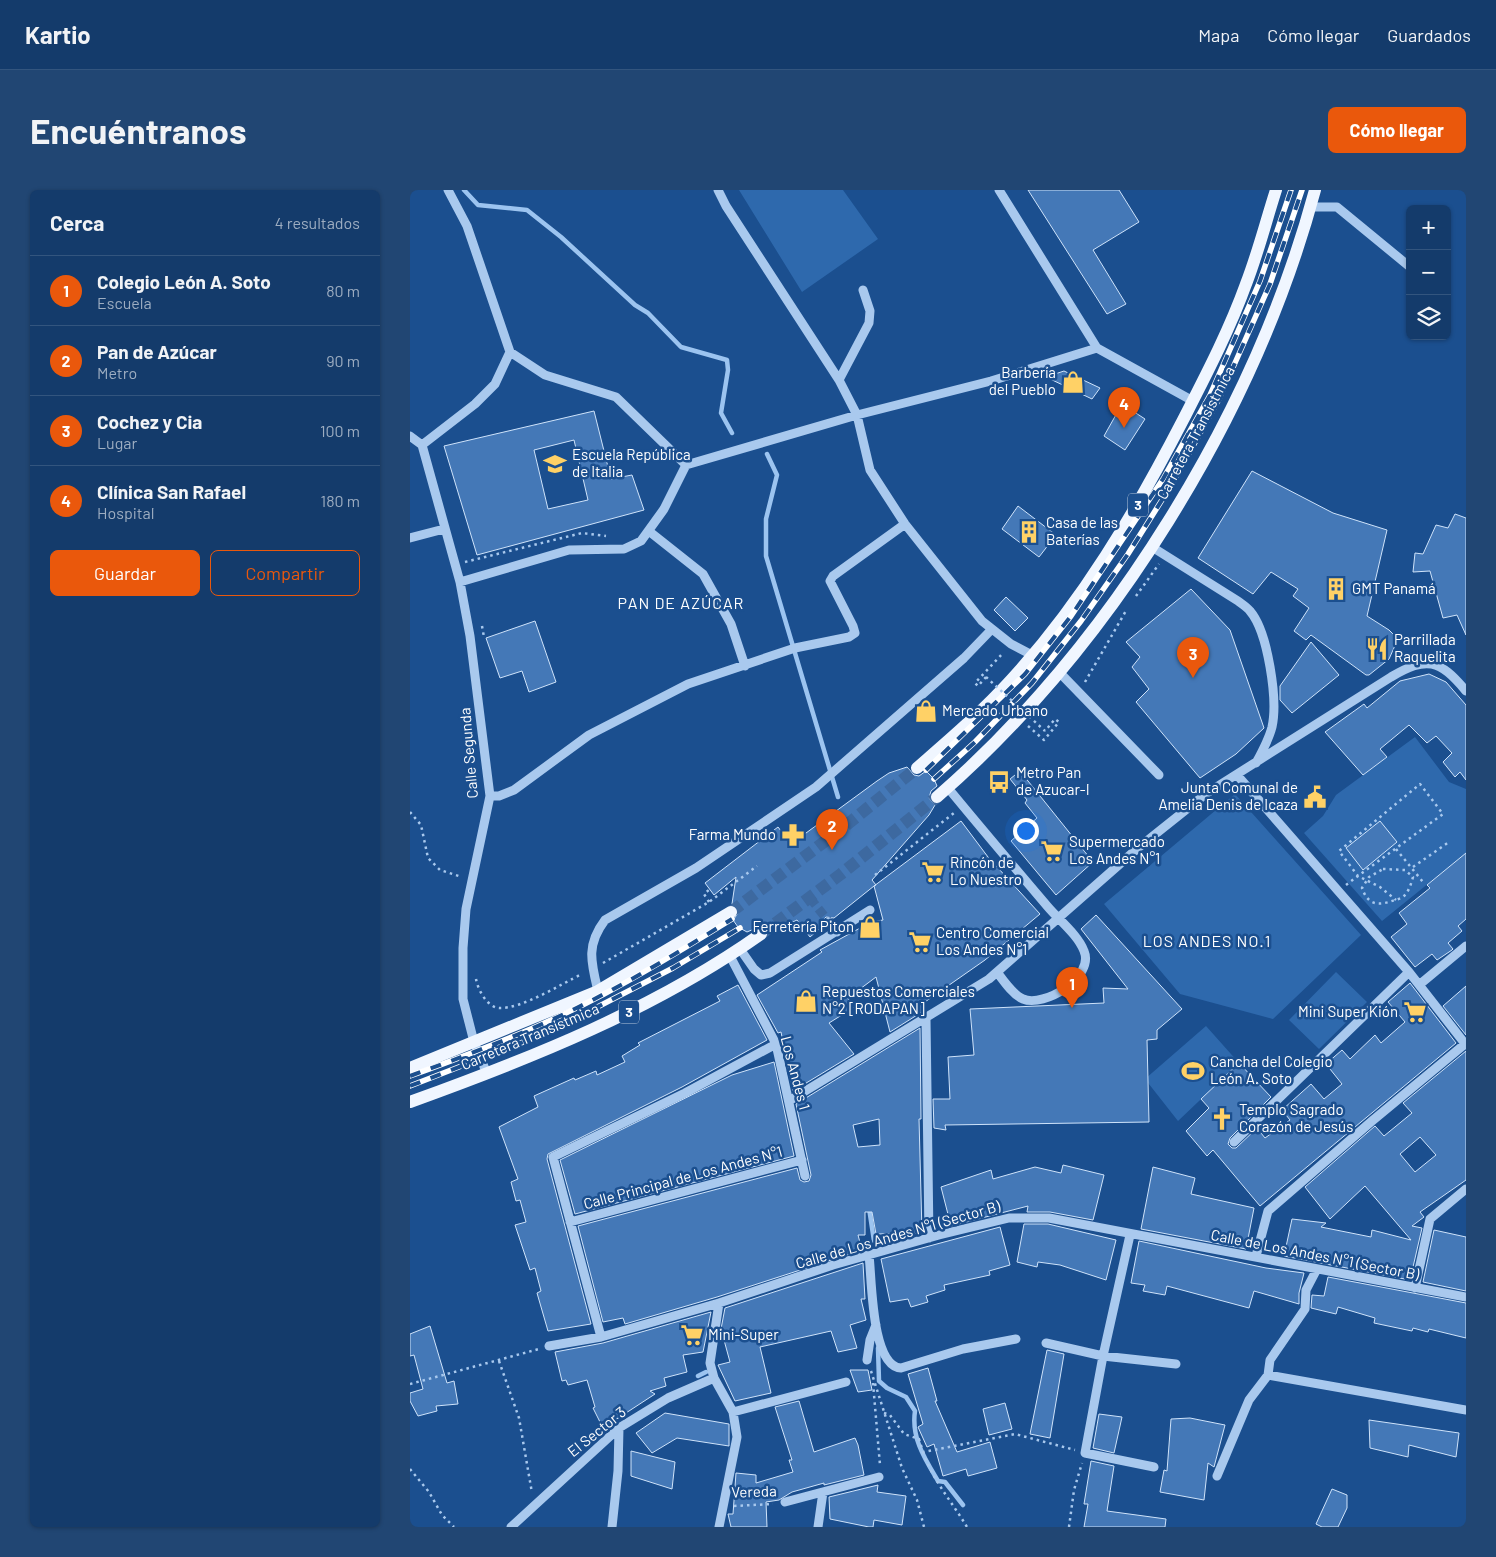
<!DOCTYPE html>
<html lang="es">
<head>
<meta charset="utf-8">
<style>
	:root { --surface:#143b6b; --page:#214673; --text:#f1f3f6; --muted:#9dadc1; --line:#33557e; --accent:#ea580c }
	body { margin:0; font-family:Barlow,sans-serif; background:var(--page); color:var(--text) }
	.controls { position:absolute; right:15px; top:15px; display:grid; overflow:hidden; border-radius:8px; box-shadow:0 1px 4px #0004 }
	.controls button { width:45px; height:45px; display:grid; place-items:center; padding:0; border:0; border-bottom:1px solid var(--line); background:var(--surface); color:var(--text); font:25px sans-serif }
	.you { position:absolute; left:615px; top:640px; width:18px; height:18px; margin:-12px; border:4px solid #fff; border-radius:50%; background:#1a73e8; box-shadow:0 0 0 8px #1a73e833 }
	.badge { display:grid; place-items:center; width:32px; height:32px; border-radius:50%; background:var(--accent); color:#fff; font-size:16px; font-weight:700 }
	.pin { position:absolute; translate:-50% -41px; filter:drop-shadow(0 1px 2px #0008) }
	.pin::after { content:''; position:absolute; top:26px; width:18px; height:15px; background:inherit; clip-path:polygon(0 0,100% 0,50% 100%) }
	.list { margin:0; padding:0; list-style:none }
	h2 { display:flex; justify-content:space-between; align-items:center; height:65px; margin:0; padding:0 20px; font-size:21px }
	h2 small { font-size:16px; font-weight:400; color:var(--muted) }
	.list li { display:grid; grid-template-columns:32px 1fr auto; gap:15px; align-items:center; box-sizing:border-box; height:70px; padding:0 20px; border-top:1px solid var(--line) }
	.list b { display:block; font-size:19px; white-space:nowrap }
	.list p { margin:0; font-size:16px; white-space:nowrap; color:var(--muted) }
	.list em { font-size:16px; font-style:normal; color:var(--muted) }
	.actions { display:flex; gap:10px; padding:15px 20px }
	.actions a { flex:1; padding:11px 0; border:1px solid var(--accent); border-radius:8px; text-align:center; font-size:18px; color:var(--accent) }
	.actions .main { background:var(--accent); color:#fff }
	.icon { flex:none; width:28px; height:28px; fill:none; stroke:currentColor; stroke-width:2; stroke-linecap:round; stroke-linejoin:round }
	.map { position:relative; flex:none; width:1056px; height:1337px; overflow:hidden; border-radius:8px }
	header { display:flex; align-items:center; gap:30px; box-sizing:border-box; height:70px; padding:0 25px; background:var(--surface); border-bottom:1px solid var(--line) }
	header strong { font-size:24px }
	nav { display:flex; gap:28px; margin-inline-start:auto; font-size:18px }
	.intro { display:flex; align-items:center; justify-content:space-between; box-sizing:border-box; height:120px; padding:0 30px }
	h1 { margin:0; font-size:35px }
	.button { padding:12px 22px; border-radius:8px; background:var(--accent); color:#fff; font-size:18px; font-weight:700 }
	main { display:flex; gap:30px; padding:0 30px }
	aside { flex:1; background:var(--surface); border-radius:8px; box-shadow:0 1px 4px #0004 }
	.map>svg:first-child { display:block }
	.green { fill:#2e69ad }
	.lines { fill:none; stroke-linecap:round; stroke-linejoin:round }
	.stream { stroke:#9cc4f0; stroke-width:4.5 }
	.building { fill:#4478b7; stroke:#cfe3fa; fill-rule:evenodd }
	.minor-tunnel { stroke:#3d69a0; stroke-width:9; stroke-dasharray:9 4.5; stroke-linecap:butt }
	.major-tunnel { stroke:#3d69a0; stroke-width:12; stroke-dasharray:12 6; stroke-linecap:butt }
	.path { stroke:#a9c9ee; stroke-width:2.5; stroke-dasharray:2.5 4; stroke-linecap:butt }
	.minor { stroke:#a9c9ee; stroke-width:9 }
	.major { stroke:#f0f6ff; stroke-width:12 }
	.rail-casing { stroke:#fff; stroke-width:5.5 }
	.rail { stroke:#1b4f8f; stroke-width:4; stroke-dasharray:11; stroke-linecap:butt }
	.path-bridge { stroke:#a9c9ee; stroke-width:2.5; stroke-dasharray:2.5 4; stroke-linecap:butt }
	.labels { text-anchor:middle; stroke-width:5; stroke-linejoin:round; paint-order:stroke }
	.shield { fill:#1b4f8f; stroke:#bbcadd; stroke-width:1 }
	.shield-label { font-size:14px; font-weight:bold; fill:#fff }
	.poi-label { font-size:15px; fill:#fff; stroke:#1b4f8f; text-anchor:start }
	.street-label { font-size:15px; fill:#fff; stroke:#1b4f8f }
	.neighbourhood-label { font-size:16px; letter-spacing:1px; fill:#fff; stroke:#1b4f8f }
</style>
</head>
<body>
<header>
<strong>Kartio</strong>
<nav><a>Mapa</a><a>Cómo llegar</a><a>Guardados</a></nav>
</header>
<div class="intro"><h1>Encuéntranos</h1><a class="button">Cómo llegar</a></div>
<main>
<aside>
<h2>Cerca<small>4 resultados</small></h2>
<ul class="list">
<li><span class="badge">1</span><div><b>Colegio León A. Soto</b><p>Escuela</p></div><em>80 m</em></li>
<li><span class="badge">2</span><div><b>Pan de Azúcar</b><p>Metro</p></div><em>90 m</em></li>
<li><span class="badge">3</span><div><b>Cochez y Cia</b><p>Lugar</p></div><em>100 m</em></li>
<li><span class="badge">4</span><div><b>Clínica San Rafael</b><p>Hospital</p></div><em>180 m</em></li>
</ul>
<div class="actions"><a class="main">Guardar</a><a>Compartir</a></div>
</aside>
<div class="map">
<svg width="1056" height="1337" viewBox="0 0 1056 1337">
	<rect width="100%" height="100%" fill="#1b4f8f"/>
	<path class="green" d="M329,0H433L468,49L392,102Z
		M1005,547L1039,592L1056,599V663L972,731L894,643L913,626L926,605Z
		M825,604L951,745L863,829L770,804L694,714Z
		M926,782L957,812L909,859L879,830Z
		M796,836L829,873L768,931L735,889Z"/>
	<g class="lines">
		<path class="stream" d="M54,0L68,15L117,20L151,47L225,115L238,123L271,157L317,170L318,180L311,223L322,243
			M357,264L367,285L356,329V366L428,607
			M459,1018L464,1051
			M468,1158L469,1191L477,1198L496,1207L505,1221C501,1248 515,1269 528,1291L535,1292L553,1315
			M288,1186L296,1182"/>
	</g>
	<path class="building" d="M618,0H709L729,32L683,60L716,114L697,124Z
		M654,181L690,198L682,209L636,187Z
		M712,214L735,229L715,260L694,246Z
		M184,221L201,289L222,285L234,320L67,365L34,256ZM164,250L178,310L138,319L124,260Z
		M842,281L923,323L977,340L957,426L979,440L988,449L979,469L959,485H956L901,445L896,450L884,441L899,418L883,406L888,399L861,382L843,404L788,368Z
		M608,316L646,345L629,367L592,339Z
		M1045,324L1056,328V445L1047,425L1033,428L1020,381L1003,382L1005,363L1013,364L1026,335L1038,338Z
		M781,399L820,440L854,538L826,564L790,588L726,512L739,499L722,477L730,467L716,452Z
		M596,407L618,428L605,441L584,420Z
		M125,431L146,492L119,502L112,481L90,488L76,448Z
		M901,452L929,485L882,523L870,510V496Z
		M1019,484L1036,492L1056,515V590L1050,582L1045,587L1033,572L1042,563L1026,546L1017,553L999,535L970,559L977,567L953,585L915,542L954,514L957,518L990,491Z
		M497,577L504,585L509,586L516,581L524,589L527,596L521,601L519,608L525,615L519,625L462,690L466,695L464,696L551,631L578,667L630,724L575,770L512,814V822L480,842L466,787L438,808L443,818L419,833L444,864L383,901L371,842L368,843L347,805L412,762L410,760L461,732L473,730L464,696L424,728L416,727L413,730L414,735L400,747L387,730L364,741L359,743L355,737L351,736L337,742L328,737L323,730L329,722L328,717L322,714L326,687L304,705L295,693L368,637L381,654L467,591L479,583Z
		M610,581L683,672L646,705L601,651L627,628L615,613L617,610L600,589Z
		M970,631L987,652L953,680L936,658Z
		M1056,663V729L1048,736L1052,741L1038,753L1043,759L1042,760L1027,770L1022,764L1005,777L981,747L997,734L989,723L1020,698L1017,695Z
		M686,725L772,819L747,840V849L737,850L739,932L535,935L536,940L524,938L523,909H540L538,867L564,865L560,819L694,813L693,798L718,799L671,739Z
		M1000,793L1046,853L850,1016L803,960L797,966L776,941L799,918L791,909L829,873L861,907L820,948L818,954L822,958H826L847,938L855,948L880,930L872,920L901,894L914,909L932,894L916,874L932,860L940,869L965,845L971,853L995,832L978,812Z
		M328,795L357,850L272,897L138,964L137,969L181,1134L138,1141L127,1103L131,1101L125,1078L120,1080L105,1035L116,1032L110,1010L106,1011L101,992L108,989L89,937L128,917L124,906L164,888L165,890L186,881L187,885L215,872L212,866L230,855L228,853L310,811L307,806Z
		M1056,796V845L1033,816Z
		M510,838L511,929H509L512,1043L466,1044L462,1022H455V1045H448L452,1060L307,1107L215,1134L213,1128L193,1132L168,1036L387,978L390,990L394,992L399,991L401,985L386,914ZM469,929L470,955L448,957L443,935Z
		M1056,861V990L1010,1022L1014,1027L1002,1036L1012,1038L1000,1090L874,1066L882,1029L916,1033L911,1037L961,1047L962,1040L1001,1050L955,996L920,1029L895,997L965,936L974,946L1002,923L993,913ZM1010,947L1026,965L1005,982L990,964Z
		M364,872L384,966L165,1024L150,970L322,885Z
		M653,975L694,985L683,1030L640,1022H617L618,1016L541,1036L531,997L581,980L583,989L625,977L651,983Z
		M743,977L785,988L781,1004L844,1018L836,1059L731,1039Z
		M614,1034H638L706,1050L696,1090L650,1075L628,1072L627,1077L607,1072Z
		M590,1037L600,1075L579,1081L580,1085L534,1095L535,1100L516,1106L518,1112L501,1117L498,1109L480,1112L471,1069Z
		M1024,1040L1056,1047V1101L1013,1092Z
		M729,1051L856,1078L894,1083L889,1103V1114L844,1101L839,1118L757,1096L755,1105L733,1101L735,1095L721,1093Z
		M453,1073L455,1109H451L456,1130L440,1135L447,1158L428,1162L421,1141L350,1157L361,1203L325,1211L308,1175L320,1172L311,1139L315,1118Z
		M918,1087L1056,1113V1148L1019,1139L1018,1142L1003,1138L1002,1141L964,1133L965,1128L928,1117L926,1124L901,1118L902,1105L914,1106Z
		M301,1122L293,1162L273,1165L277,1182L254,1188L256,1196L240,1201L245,1204L193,1238L183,1218L185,1217L177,1190L158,1195L156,1190L152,1191L145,1162L193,1153Z
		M20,1136L37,1193L44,1191L48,1214L26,1216L27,1221L8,1226L0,1211V1203L13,1199L4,1165L0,1166V1144Z
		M637,1160L654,1164L640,1248L620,1244Z
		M518,1178L527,1211H525L547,1262L580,1252L587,1278L558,1286L556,1279L533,1286L524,1254L517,1257L508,1237L513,1234L498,1184Z
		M440,1180H458L462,1200L448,1202Z
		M389,1211L404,1262L445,1248L448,1255L454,1285L414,1295V1293L382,1302L369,1310L356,1312L357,1337H321L318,1324H323L326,1283L346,1285V1293L383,1282L379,1270H382L365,1217Z
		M595,1213L602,1239L579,1245L573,1219Z
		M255,1223L319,1234V1256L267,1248L242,1263L226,1243Z
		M689,1224L712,1227L704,1263L683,1258Z
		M780,1228L815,1235L804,1277L798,1273L794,1310L750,1302L754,1280L757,1281L761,1229Z
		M959,1230L1049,1243L1046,1267L999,1255L998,1267L960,1258Z
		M221,1261L265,1272L262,1299L221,1286Z
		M681,1271L704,1276L697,1321L756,1329L755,1337H674L678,1314H674Z
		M468,1295L467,1302L496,1306L492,1335L464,1330L463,1337H459L420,1329L419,1307Z
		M922,1299L937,1305V1318L928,1337H912L906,1334Z"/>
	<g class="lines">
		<path class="minor-tunnel" d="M400,708L419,732"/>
		<path class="major-tunnel" d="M321,722L434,637L507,578
			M351,744L431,684L527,607"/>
		<path class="path" d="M55,372L172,343L196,346
			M726,406L749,374
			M72,436L74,447
			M576,487L568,496L565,493L593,463
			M675,492L717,419
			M618,536L634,550L649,532L645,529L635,541
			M0,622L11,635L18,668L30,680L52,687
			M986,659L1013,692
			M1003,677L1039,652
			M973,679L995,680L1003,687C1001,694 999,701 994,706C991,709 984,710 979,712C964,716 957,712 952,698L959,687Z
			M465,685L544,623
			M936,695L948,686L1033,624L1010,594L929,661L948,686L970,697L986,710
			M299,712L294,704L300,699
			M193,773L299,712L347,676
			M66,789C68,800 77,817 89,818C112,819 151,794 172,784
			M89,1171L109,1228L122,1303
			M461,1181L492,1278L507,1310L514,1337
			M463,1193L470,1275
			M0,1194L129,1159
			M474,1223L480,1225L494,1244L509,1249L513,1262L605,1244L665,1260
			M513,1262C522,1289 542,1312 557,1337
			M0,1279L19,1302L32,1325L44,1337
			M324,1316L363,1314
			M659,1337L664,1300L672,1273"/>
		<path class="minor" d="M38,0L57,36L100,162L135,185L206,207L276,275
			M308,0L316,16L429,190L447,225L460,280L495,334L572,431L601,454L622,465
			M589,0L687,158L783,211
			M900,17H927L1000,77
			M429,190L459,133L460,121L453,100
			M0,246L12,255L50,392L60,446L80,606L56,719L53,758V809L64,852L77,884
			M12,255L65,214L85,194L100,162
			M276,275L447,225L581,191L687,158
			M240,342L293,384L321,434L335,476
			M0,348L34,339
			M742,357L828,411C832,414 837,417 840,421C858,442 868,510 862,537C859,549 852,562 846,573
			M50,392L159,360L214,359L231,351L254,319L276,275
			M650,483L749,585
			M827,585L999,782L1056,855
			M538,598C571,638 604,677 638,717C649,730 668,745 674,761C685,787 634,818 613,809C603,805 593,790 587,782
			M80,606H89L104,600L179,545L278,494L385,458L439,447L445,443L443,436L420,391L423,386L495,334
			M419,732L427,742
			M330,759L344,779L351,785L360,783L460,720
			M320,766L366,854L395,986
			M1009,795L1056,756
			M188,801C181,772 176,755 195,730L286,678L406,597L554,468L581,440
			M516,829L519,1048
			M379,911L579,789L728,658L797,603L981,487C1017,466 1029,469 1056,501
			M824,952L999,782
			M160,1032L392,970
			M720,1045L693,1166L675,1263L744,1277
			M459,1065C462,1089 461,1176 491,1178L553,1159L606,1149
			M846,1066L858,1021L962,931L1055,854
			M1005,1098L1020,1029L1056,999
			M309,1113L300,1173L304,1188L323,1222L327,1247L309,1337
			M191,1147L143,967L275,903L366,854
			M636,1153L693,1166L766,1174
			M139,1156L191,1147L309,1113L423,1075L529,1045L599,1028H639L1056,1107
			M457,1170L460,1150L466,1135
			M858,1185L1056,1220
			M323,1222L436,1192
			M807,1286L839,1210L858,1185L860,1170L895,1119L896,1100L907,1079
			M375,1312L469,1287
			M101,1337L209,1238L258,1208L304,1188
			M202,1337L208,1281L209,1238
			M408,1337L413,1302"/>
		<path class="major" d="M507,578C539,550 572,522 601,490C672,413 725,323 773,230C796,185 819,141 836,94C848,63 856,31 866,0
			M527,607C701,456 845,223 905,0
			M0,878L188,801L321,722
			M0,912C122,868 245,819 351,744"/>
		<defs>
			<path id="rail" d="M516,580L615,484L661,426L753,289L800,205L850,91L881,0
				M524,589L565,552L622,493L671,431L718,364L762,294L809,209L860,94L892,0
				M0,886C66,862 132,837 194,804C238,781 280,755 322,729
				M0,896L139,842L263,778L330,738"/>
		</defs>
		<use href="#rail" class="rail-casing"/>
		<use href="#rail" class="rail"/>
		<path class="path-bridge" d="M576,487L635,541"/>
	</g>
	<defs>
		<symbol id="shop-bare" viewBox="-9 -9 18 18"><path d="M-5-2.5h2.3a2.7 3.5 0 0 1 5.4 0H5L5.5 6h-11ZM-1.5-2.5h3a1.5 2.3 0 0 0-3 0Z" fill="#ffd166" stroke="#1b4f8f" stroke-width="2.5" paint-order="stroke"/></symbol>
		<symbol id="school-bare" viewBox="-9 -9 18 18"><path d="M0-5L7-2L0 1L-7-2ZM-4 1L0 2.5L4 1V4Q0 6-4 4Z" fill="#ffd166" stroke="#1b4f8f" stroke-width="2.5" paint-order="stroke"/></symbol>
		<symbol id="building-bare" viewBox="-9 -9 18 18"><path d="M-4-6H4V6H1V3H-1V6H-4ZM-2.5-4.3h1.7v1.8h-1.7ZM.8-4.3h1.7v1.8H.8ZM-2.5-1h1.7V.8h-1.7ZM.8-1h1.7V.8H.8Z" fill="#ffd166" stroke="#1b4f8f" stroke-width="2.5" paint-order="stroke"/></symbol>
		<symbol id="restaurant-bare" viewBox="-9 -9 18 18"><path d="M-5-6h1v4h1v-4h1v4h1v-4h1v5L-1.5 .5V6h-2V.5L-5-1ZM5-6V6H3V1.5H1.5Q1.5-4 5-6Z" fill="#ffd166" stroke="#1b4f8f" stroke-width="2.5" paint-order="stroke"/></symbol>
		<symbol id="bus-bare" viewBox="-9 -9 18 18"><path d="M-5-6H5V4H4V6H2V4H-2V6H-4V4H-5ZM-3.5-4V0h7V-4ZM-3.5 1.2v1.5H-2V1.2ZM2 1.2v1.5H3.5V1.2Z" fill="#ffd166" stroke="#1b4f8f" stroke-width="2.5" paint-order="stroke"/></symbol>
		<symbol id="civic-bare" viewBox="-9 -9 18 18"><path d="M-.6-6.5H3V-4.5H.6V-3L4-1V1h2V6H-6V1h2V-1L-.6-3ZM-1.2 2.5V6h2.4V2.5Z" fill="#ffd166" stroke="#1b4f8f" stroke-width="2.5" paint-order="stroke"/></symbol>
		<symbol id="pharmacy-bare" viewBox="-9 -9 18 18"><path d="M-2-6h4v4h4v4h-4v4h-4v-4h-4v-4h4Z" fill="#ffd166" stroke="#1b4f8f" stroke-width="2.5" paint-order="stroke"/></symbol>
		<symbol id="supermarket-bare" viewBox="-9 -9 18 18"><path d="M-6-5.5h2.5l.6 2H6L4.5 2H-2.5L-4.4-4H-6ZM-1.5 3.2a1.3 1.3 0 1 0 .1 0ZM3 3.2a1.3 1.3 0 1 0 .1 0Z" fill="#ffd166" stroke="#1b4f8f" stroke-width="2.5" paint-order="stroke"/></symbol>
		<symbol id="stadium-bare" viewBox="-9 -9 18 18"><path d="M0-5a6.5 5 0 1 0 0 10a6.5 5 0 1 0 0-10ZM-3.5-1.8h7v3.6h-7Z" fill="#ffd166" stroke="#1b4f8f" stroke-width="2.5" paint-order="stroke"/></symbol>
		<symbol id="church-bare" viewBox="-9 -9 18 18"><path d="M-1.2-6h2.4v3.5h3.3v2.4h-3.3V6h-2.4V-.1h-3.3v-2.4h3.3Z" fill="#ffd166" stroke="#1b4f8f" stroke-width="2.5" paint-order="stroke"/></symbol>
	</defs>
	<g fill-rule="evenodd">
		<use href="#shop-bare" x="647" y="176" width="32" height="32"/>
		<use href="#school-bare" x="129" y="258" width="32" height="32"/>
		<use href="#building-bare" x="603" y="326" width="32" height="32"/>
		<use href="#building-bare" x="910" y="383" width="32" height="32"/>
		<use href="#restaurant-bare" x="951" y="443" width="32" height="32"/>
		<use href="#shop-bare" x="500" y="505" width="32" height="32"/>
		<use href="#bus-bare" x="573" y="576" width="32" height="32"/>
		<use href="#civic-bare" x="889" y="591" width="32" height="32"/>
		<use href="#pharmacy-bare" x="367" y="629" width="32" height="32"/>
		<use href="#supermarket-bare" x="626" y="645" width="32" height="32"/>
		<use href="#supermarket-bare" x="507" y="666" width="32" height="32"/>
		<use href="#shop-bare" x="444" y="721" width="32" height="32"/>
		<use href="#supermarket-bare" x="494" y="736" width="32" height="32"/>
		<use href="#shop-bare" x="380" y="795" width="32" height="32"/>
		<use href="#supermarket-bare" x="989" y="806" width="32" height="32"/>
		<use href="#stadium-bare" x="767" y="865" width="32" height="32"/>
		<use href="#church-bare" x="796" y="913" width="32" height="32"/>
		<use href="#supermarket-bare" x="266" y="1129" width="32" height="32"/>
	</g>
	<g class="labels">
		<g class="shield">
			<rect x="718" y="303.5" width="20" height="23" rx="4"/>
			<rect x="209" y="810.5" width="20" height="23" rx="4"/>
		</g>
		<g class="shield-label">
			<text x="728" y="320">3</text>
			<text x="219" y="827">3</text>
		</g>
		<g class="poi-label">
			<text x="646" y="188" text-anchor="end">Barbería<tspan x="646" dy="17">del Pueblo</tspan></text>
			<text x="162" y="270">Escuela República<tspan x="162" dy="17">de Italia</tspan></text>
			<text x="636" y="338">Casa de las<tspan x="636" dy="17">Baterías</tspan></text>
			<text x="942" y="404">GMT Panamá</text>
			<text x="984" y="455">Parrillada<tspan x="984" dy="17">Raquelita</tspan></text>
			<text x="532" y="526">Mercado Urbano</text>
			<text x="606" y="588">Metro Pan<tspan x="606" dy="17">de Azucar-I</tspan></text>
			<text x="888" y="603" text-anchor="end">Junta Comunal de<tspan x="888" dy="17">Amelia Denis de Icaza</tspan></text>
			<text x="366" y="650" text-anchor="end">Farma Mundo</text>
			<text x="659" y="657">Supermercado<tspan x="659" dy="17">Los Andes N°1</tspan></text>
			<text x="540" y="678">Rincón de<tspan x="540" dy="17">Lo Nuestro</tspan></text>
			<text x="444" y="742" text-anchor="end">Ferretería Piton</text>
			<text x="526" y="748">Centro Comercial<tspan x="526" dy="17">Los Andes N°1</tspan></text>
			<text x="412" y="807">Repuestos Comerciales<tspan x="412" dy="17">N°2 [RODAPAN]</tspan></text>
			<text x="988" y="827" text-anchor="end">Mini Super Kión</text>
			<text x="800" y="877">Cancha del Colegio<tspan x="800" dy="17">León A. Soto</tspan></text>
			<text x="829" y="925">Templo Sagrado<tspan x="829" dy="17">Corazón de Jesús</tspan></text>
			<text x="298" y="1150">Mini-Super</text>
		</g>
		<g class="street-label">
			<text transform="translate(786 243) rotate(-62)" y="5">Carretera Transístmica</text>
			<text transform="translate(59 563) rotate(-95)" y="5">Calle Segunda</text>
			<text transform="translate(120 847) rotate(-23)" y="5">Carretera Transístmica</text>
			<text transform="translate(385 883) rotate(75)" y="5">Los Andes 1</text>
			<text transform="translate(273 988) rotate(-15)" y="5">Calle Principal de Los Andes N°1</text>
			<text transform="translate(488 1045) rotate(-16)" y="5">Calle de Los Andes N°1 (Sector B)</text>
			<text transform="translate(905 1065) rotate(11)" y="5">Calle de Los Andes N°1 (Sector B)</text>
			<text transform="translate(187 1242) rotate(-39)" y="5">El Sector 3</text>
			<text transform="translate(344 1302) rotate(-2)" y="5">Vereda</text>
		</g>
		<g class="neighbourhood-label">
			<text x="271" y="419">PAN DE AZÚCAR</text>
			<text x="797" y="757">LOS ANDES NO.1</text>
		</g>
	</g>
</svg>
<div class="controls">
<button>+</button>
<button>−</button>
<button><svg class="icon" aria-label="layers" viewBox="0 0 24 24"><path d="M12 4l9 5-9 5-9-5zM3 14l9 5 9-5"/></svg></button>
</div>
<div class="you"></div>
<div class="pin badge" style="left:662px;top:818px">1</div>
<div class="pin badge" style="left:422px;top:660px">2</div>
<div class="pin badge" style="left:783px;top:488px">3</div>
<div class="pin badge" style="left:714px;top:238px">4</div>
</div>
</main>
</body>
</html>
